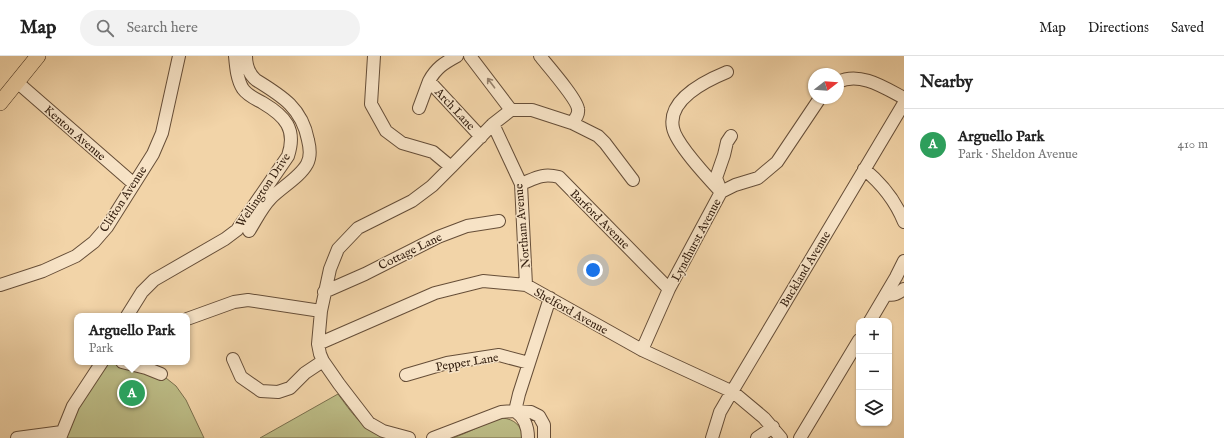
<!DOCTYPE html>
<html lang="en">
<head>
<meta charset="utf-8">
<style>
	:root { --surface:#fff; --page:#f2f2f2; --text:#222; --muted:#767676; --line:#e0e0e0; --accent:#111827 }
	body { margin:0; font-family:"IM FELL English",serif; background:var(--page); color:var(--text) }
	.controls { position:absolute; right:12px; bottom:12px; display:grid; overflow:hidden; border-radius:8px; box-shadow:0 1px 3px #0004 }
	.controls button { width:36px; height:36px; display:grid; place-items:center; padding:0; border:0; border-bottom:1px solid var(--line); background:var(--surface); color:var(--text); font:20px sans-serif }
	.compass { position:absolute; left:808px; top:12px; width:36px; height:36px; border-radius:50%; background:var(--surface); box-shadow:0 1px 3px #0004; rotate:73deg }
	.you { position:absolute; left:593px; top:214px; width:14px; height:14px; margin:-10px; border:3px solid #fff; border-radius:50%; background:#1a73e8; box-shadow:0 0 0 6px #1a73e833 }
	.badge { display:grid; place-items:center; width:26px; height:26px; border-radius:50%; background:var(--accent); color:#fff; font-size:13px; font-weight:700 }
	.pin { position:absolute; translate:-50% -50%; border:2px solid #fff; box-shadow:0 1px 4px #0006 }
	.popup { position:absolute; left:74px; top:257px; width:116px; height:52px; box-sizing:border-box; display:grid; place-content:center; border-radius:8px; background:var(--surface); filter:drop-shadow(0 1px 3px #0005); font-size:13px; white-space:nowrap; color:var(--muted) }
	.popup b { font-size:15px; color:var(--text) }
	.popup::after { content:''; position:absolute; left:50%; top:100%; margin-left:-8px; border:8px solid transparent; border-top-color:var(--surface) }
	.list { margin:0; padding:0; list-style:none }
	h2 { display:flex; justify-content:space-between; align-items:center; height:52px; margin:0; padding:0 16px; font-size:17px }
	h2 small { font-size:13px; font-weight:400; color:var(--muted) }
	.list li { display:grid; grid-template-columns:26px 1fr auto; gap:12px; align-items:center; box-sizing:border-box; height:72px; padding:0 16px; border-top:1px solid var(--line) }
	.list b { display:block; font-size:15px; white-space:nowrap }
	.list p { margin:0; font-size:13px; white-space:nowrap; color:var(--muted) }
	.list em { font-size:13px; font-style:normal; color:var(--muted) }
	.icon { flex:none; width:22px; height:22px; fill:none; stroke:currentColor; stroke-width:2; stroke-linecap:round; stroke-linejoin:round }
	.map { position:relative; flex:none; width:904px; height:382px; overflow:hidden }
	header { display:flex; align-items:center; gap:24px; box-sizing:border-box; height:56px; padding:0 20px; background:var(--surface); border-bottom:1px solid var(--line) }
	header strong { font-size:19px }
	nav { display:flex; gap:22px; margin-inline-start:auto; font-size:14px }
	.search { width:280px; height:36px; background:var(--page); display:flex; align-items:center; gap:10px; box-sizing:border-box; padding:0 14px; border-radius:22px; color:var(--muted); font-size:15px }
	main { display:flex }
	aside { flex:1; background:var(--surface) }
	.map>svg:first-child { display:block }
	.green { fill:#bcbc86; stroke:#7a6f4c }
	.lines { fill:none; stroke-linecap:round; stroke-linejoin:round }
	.minor-casing { stroke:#664e38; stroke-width:14 }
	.major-casing { stroke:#372212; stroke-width:16 }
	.minor { stroke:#f7e3c6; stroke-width:12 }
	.major { stroke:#f2d4a8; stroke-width:15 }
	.oneway { stroke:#97826c }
	.labels { text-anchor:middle; stroke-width:3; stroke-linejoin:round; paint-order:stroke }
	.street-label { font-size:12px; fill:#372212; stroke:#f7e3c6 }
</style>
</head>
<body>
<header>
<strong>Map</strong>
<div class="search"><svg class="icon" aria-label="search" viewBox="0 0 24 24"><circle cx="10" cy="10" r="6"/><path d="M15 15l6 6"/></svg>Search here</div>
<nav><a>Map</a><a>Directions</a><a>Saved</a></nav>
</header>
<main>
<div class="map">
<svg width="904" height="382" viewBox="0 0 904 382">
	<rect width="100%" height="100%" fill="#f2d4a8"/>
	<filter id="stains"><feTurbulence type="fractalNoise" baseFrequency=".005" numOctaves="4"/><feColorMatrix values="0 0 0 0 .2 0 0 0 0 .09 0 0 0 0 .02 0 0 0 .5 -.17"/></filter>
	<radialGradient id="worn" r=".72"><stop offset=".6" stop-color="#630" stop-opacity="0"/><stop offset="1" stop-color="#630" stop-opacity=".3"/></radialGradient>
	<path class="green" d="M102,306H128L161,318L176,330L186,344L204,382H60Z
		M338,338C351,356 363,374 385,382H260Z
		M502,362C515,363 521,370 524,382H453C470,376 485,367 502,362Z"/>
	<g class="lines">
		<defs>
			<path id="minor" d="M246,0C246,10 249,18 256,24C282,40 302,52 308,84C310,92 311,101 307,108C300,121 282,131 271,142C262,151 256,164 249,175
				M374,0L371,48L386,75L402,87L433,96L451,111L432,130L412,145L358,172L338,193L330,213L321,255L318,288L320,298L323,305L339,328L369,367L383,375L409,382
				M457,0C444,7 436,12 429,25L481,81
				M470,0L511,54
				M540,0C548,10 577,43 578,53C579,59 575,63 572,67
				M17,26L134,128
				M838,26C860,15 885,32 904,42
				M419,52L429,25
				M493,68L521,128L526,229
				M451,111L493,68L511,54H532L572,67L598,80L605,87L633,124
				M864,113C881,127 896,146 904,166
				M521,128C536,122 542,117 559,121L669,233
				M721,135L716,122L724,99L727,86L731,80
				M721,136C709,123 676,88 673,72C667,44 705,25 727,16
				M0,229L43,215L76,200L94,186L107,171L153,98L162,77L179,0
				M324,236L365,218L438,181L467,170L499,165
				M886,238C894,240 897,238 904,233
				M127,260L142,236L154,224L225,183L237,174L288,100C297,73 285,60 263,47C256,43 248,40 243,33C237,24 236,11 235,0
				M187,263L234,246L248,244L321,255
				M870,265L896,221L904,205
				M318,288L435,237L483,225L526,229L642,294L733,336L764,362L781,382
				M642,294L669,233L721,136L735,129L758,122L777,106L820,42
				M233,303L241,321L261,335L278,336L290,332L305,317L323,305
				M122,306L146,312L161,318
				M406,319L447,307L499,299L529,307
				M17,382L62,376
				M60,382L73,350L102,306
				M433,382L501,356L515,355L531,356L539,360L544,369V382
				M528,382C528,371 524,361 515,355L519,338L550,242
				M712,382L720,356L727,344L904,47
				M757,382L773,371
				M800,382L859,284"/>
			<path id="major" d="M0,47L38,0"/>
		</defs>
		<use href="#minor" class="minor-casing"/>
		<use href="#major" class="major-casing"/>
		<use href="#minor" class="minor"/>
		<use href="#major" class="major"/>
	</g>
	<defs><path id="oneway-shaft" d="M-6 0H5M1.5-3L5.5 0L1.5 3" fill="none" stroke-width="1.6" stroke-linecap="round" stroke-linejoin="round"/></defs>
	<use class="oneway" href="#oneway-shaft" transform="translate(491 27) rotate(-127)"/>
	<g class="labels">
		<g class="street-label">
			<text transform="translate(455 53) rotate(47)" y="4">Arch Lane</text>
			<text transform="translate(75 77) rotate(41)" y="4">Kenton Avenue</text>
			<text transform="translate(263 134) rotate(-56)" y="4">Wellington Drive</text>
			<text transform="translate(123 143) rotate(-57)" y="4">Clifton Avenue</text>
			<text transform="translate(600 163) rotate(45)" y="4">Barford Avenue</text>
			<text transform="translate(522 170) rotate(-95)" y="4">Northam Avenue</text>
			<text transform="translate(696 184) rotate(-62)" y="4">Lyndhurst Avenue</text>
			<text transform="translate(410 195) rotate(-26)" y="4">Cottage Lane</text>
			<text transform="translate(805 213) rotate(-59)" y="4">Buckland Avenue</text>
			<text transform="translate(571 255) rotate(29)" y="4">Shelford Avenue</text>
			<text transform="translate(467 306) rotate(-9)" y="4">Pepper Lane</text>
		</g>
	</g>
	<rect width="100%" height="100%" filter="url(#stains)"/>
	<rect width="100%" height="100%" fill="url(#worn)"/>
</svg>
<div class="controls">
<button>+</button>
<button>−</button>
<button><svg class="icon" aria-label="layers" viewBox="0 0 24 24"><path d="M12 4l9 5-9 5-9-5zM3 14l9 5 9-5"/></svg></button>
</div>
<svg class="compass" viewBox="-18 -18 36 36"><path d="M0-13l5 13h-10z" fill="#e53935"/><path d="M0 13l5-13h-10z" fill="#767676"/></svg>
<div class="you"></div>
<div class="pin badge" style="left:132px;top:337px;background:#2e9e5b">A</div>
<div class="popup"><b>Arguello Park</b>Park</div>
</div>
<aside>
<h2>Nearby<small></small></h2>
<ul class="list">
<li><span class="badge" style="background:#2e9e5b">A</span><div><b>Arguello Park</b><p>Park · Sheldon Avenue</p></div><em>410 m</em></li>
</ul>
</aside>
</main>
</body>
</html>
